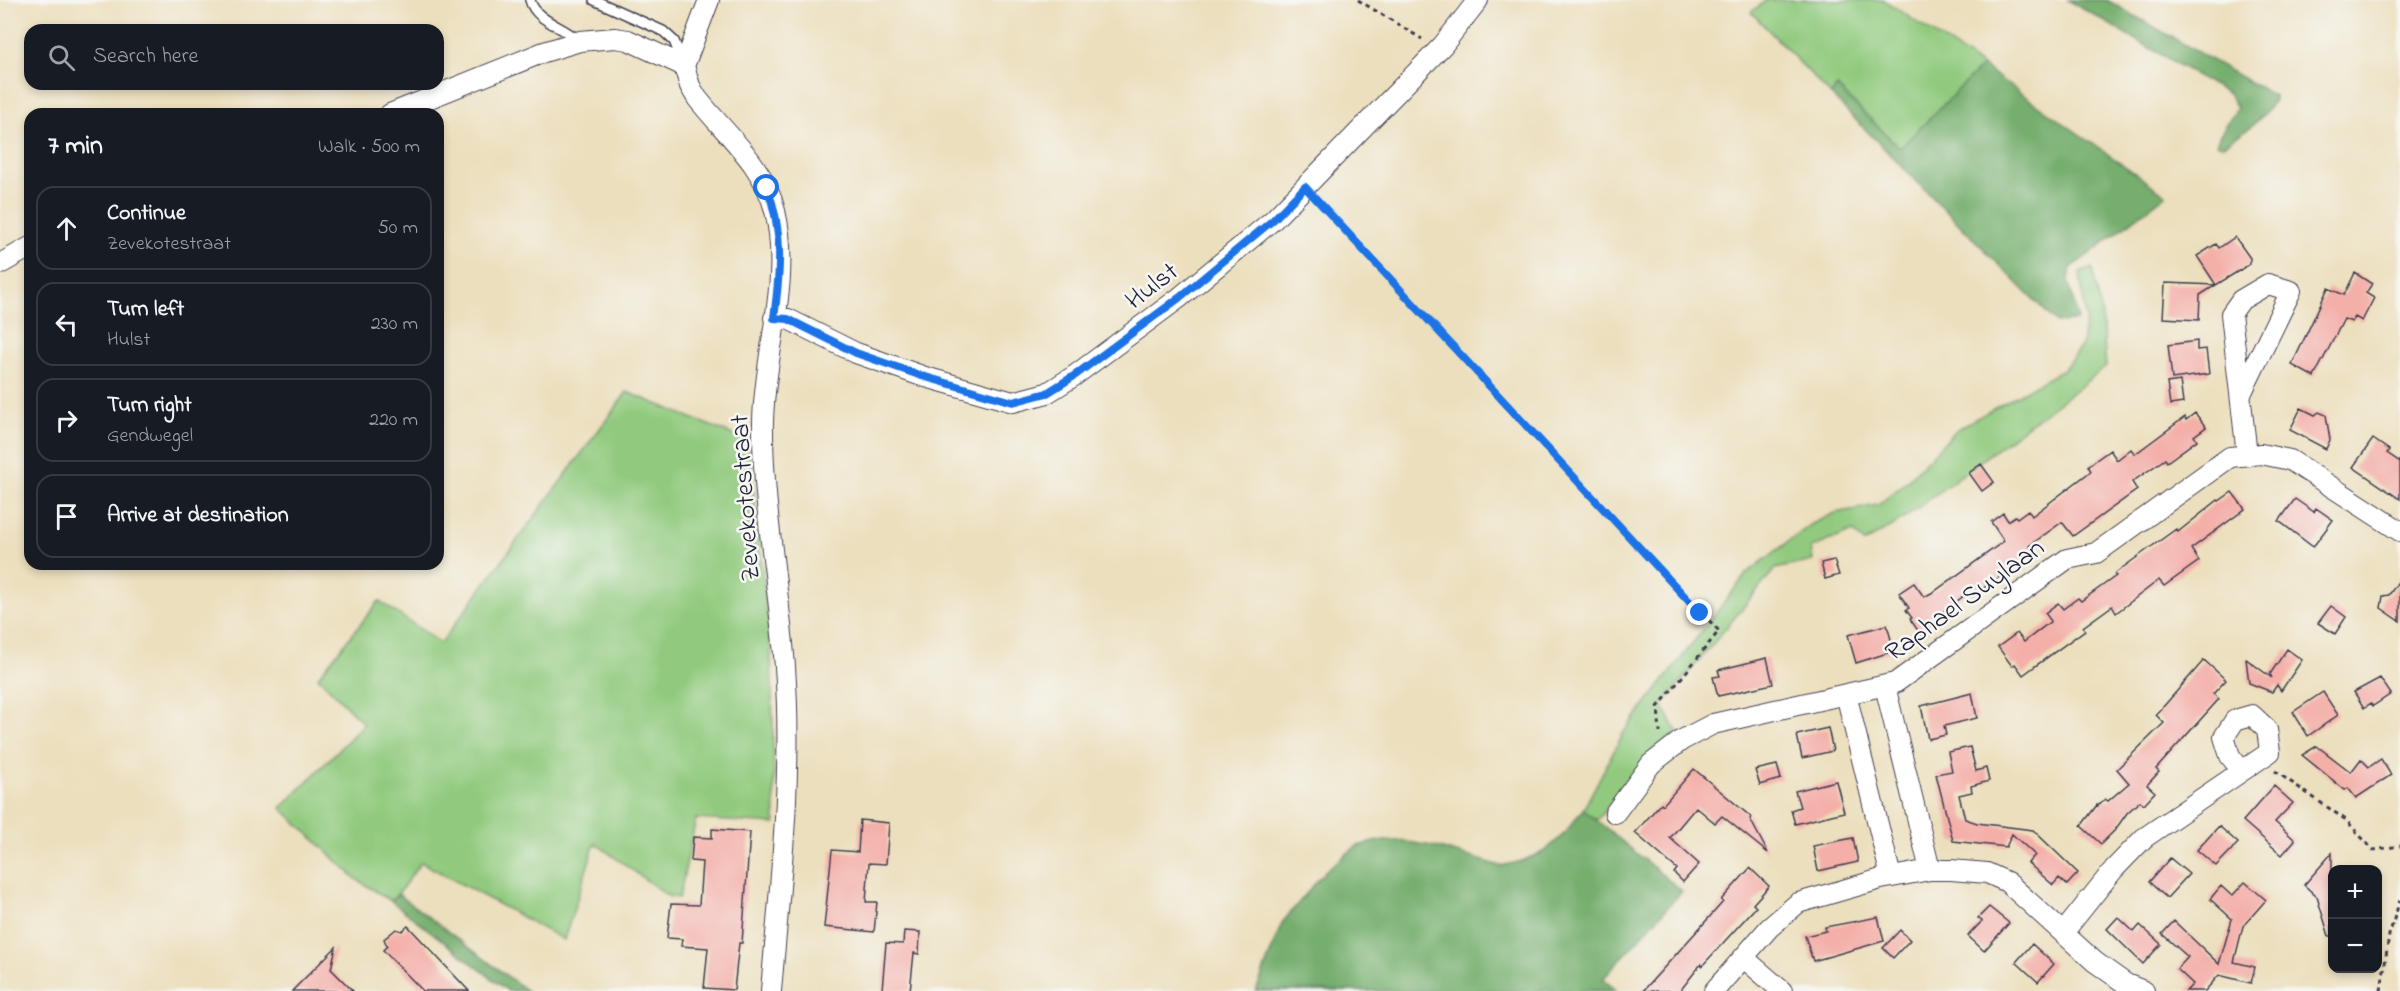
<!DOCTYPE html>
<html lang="en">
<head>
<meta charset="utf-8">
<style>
	:root { --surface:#171b24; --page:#20242c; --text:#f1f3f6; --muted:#9ea1a6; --line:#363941 }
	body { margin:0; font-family:"Indie Flower",sans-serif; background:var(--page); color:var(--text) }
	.controls { position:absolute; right:18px; bottom:18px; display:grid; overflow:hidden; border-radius:12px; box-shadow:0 3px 9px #0003 }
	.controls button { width:54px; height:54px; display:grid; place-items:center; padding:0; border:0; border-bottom:2px solid var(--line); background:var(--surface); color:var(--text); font:30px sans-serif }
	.stop { position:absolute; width:18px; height:18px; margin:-14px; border:4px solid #1a73e8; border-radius:50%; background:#fff }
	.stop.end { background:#1a73e8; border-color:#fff; box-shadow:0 2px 6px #0008 }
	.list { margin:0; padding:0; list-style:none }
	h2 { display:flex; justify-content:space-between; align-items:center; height:78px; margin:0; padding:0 24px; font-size:26px }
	h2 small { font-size:20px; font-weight:400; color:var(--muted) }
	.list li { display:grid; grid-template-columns:39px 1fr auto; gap:18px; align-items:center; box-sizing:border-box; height:84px; margin:0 12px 12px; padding:0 12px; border:2px solid var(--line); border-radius:18px }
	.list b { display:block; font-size:22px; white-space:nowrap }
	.list p { margin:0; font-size:20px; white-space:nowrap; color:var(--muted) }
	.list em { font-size:20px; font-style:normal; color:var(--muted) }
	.icon { flex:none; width:33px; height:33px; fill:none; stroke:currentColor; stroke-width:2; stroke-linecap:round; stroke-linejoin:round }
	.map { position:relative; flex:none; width:2400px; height:991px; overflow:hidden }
	.search { position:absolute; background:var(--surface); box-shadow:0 3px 9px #0003; left:24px; top:24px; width:420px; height:66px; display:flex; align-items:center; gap:15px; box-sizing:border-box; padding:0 21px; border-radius:18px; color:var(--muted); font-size:22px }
	.panel { position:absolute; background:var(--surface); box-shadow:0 3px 9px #0003; left:24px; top:108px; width:420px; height:462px; border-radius:18px }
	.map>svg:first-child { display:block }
	.green { fill:#91ca7e; stroke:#5a765c; stroke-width:1.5 }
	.forest { fill:#74ae6d; stroke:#4b6854; stroke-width:1.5 }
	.building { fill:#f4afa9 }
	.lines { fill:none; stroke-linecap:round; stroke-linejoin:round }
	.lane-casing { stroke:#403e4e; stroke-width:12 }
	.street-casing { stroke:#403e4e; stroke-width:22 }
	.path { stroke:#403e4e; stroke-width:3; stroke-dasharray:4.5 4.5; stroke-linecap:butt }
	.lane { stroke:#fff; stroke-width:9 }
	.street { stroke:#fff; stroke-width:20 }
	.route { stroke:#1a73e8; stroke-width:8 }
	.labels { text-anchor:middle; stroke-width:5; stroke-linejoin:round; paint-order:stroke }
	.street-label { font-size:27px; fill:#22223b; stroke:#f6f6f2 }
</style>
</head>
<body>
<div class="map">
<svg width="2400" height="991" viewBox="0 0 2400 991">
	<rect width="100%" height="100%" fill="#f6f6f2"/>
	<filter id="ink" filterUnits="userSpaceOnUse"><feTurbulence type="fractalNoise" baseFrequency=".0167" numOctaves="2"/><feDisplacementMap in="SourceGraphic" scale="12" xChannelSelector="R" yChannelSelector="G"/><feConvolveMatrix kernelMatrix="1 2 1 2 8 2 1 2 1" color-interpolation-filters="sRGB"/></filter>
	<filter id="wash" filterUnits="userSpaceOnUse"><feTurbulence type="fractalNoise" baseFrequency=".008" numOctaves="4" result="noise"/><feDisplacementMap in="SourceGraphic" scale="24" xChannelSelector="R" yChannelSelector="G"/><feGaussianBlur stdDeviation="1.35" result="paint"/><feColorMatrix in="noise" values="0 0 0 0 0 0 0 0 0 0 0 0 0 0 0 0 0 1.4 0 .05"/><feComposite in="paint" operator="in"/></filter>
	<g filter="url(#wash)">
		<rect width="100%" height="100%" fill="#ecdfbd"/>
		<path class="green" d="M1767,0H1884L1982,66L1900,149L1837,87L1831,95L1751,12Z
			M2092,268L2102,315L2106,367L1899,522L1864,543L1853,531L1811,548L1813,561L1775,569L1662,705L1678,733L1657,747L1597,820L1583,810L1624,732L1747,573L1812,524L1835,513L1878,505L1904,484L1957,429L2064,369L2082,345L2086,319L2080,273Z
			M627,392L748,441L771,646L775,824L696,819L679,898L668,896L595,843L564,940L421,862L398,894L391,901L356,879L281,808L364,724L318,677L379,601L441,643Z"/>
		<path class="forest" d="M2068,0H2107L2274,96V101C2261,121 2243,133 2224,145L2216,144L2220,134L2237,109L2230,95Z
			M1982,66L2166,195L2071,268L2068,279L2078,320L2057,323L1831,95L1837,87L1900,148Z
			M1583,809L1682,891L1603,979L1617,991H1256L1282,923L1325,871L1357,846L1379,841H1402L1432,846L1501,866L1522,861L1545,851L1565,833Z
			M398,894L527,991H508L391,901Z"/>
		<g id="blocks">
			<path class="building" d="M2235,237L2250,258V264L2216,285L2197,256L2216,244L2219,248Z
				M2355,273L2372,284L2366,293L2374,298L2362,321L2355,317L2352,322L2344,319L2314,377L2292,365L2328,288L2344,295Z
				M2165,283L2216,285L2200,295L2199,320L2163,318Z
				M2197,341V350L2206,349L2209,374L2172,379L2168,345Z
				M2180,381L2183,403L2170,405L2167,383Z
				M2301,408L2315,415L2319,412L2326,415L2330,440L2326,449L2290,430Z
				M2195,413L2206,427L2194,436L2197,440L2167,462L2165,459L2132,482L2137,490L2073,536L2062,522L2029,546L2034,553L1972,596L1969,592L1944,611L1948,615L1921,635L1910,619L1912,618L1906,610L1909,608L1899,593L1914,583L1924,597L1935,591L2004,541L1991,522L2003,513L2008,521L2015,516L2017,518L2028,510L2032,516L2091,471L2088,466L2110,450L2117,460L2131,449L2135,454L2185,417L2186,420Z
				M2373,439L2389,450L2387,453L2400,462V499L2353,467Z
				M1981,464L1994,482L1982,491L1969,473Z
				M2232,492L2245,509L2191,549L2199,561L2164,586L2159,580L2116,613L2112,606L2083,627L2085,630L2023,675L2015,664L2012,666L1998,647L2017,633L2024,642L2051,621L2045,613L2058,603L2063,609L2078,598L2081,601L2116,576L2114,574L2144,552L2176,529L2178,532L2218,500L2219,501Z
				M2295,499L2314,512L2316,508L2333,520L2313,547L2279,521Z
				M1834,560L1839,575L1825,579L1821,563Z
				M2400,579V621L2381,608L2383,596L2389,595Z
				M2331,606L2346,617L2335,634L2318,623Z
				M1887,625L1894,651L1856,663L1848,635Z
				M2287,649L2302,660L2281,691L2277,685L2272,692L2249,683L2246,659L2272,678L2270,674Z
				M1767,658L1773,684L1718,696L1713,677L1720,676L1718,670Z
				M2204,660L2226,680L2213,694L2219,699L2156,769L2159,772L2147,785L2155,792L2144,804L2140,801L2127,813L2115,830L2101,844L2081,826L2097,805L2098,806L2105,799L2108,801L2129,783L2117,769L2164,723L2156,715Z
				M2380,678L2391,694L2373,706L2371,703L2364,708L2354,692Z
				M2323,692L2338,715L2308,736L2293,712Z
				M1972,693L1977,718L1944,726L1946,735L1928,739L1921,706Z
				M1828,728L1833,751L1802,758L1797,735Z
				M2317,746L2351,772L2361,759L2369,767L2381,759L2391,775L2356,798L2348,788L2345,790L2302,755Z
				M1970,747L1976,771L1986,768L1989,781L1971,786L1972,792L1959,795L1965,819L1977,823L2033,830L2078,873L2067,885L2059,878L2053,885L2028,863L2035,855L2012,834L2006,847L1953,841L1936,774L1952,771L1948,752Z
				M1777,765L1781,779L1760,785L1755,770Z
				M1694,769L1751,817L1750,819L1768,853L1722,816L1715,823L1696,807L1670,838L1699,864L1683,882L1674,873L1677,869L1635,833L1661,803L1663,805Z
				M1836,781L1844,812L1795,824L1791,810L1800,807L1795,791Z
				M2274,786L2293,803L2275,822L2295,840L2282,855L2243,821Z
				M860,820L889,823L886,864L869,863L866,902H877L874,932L824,927L832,850L858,852Z
				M2219,826L2238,843L2216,866L2197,850Z
				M712,829L750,832L742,943H739L734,990L704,988L708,948L681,946L682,939L667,938L671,904L699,905L702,862L691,861L693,837L712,838Z
				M1853,838L1858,862L1818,871L1813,846Z
				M2332,853V936H2329L2317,897L2304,885Z
				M2170,858L2189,874L2167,898L2149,882Z
				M1750,868L1769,886L1753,904L1756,907L1702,966L1701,964L1680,991H1643L1723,902L1721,900Z
				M2245,882L2266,900L2243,926L2234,962L2255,967L2251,983L2219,975L2205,991H2186L2193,984L2177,969L2188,957L2162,934L2174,921L2219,964L2232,919L2210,899L2221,886L2232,896Z
				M1989,907L2009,923L1984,951L1968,936L1982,921L1978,918Z
				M1878,917L1884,941L1813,961L1805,936L1826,931L1825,927Z
				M2118,917L2134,932L2140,925L2161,944L2143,964L2107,929Z
				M408,926L469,991H423L383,950L387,946L384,939L396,929L402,931Z
				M1900,930L1910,940L1893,958L1883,948Z
				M904,931L920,932L919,954L914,953L910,991L882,990L886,943L903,944Z
				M2032,944L2054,964L2038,982L2016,962Z
				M336,947L331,969L353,991H292Z"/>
		</g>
	</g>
	<g filter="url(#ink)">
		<use href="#blocks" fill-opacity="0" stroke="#403e4e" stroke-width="1.5"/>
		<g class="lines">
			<defs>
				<path id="lane" d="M530,0C536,22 564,26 579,41
					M594,0L663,31L674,41L683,63"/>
				<path id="street" d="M709,0L684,66L690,86L697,98C725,134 764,164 775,211C792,280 764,353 763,422C762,504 779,586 785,667C793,775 780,884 771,991
					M390,114L544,52L580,41L615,38L628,40L684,66
					M0,264L30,247
					M774,318L788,319L856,353L922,376L1013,402L1047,393L1074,376L1179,298L1273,220L1443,45L1478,0
					M2241,394L2291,291L2268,284L2241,300L2231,314L2247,455
					M1885,686L1930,870
					M1846,694L1891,877
					M1615,813L1651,764L1682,740L1713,724L1895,683L2067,559L2096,553L2230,457L2261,454L2290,460L2400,531
					M2063,933L2114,869L2144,838L2270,752L2267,729L2252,715L2235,720L2224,737L2230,756L2242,771
					M1744,958L1782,991
					M1714,991L1769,928L1798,903L1881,879L1930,870H1951L1987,873L2007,882L2095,962L2126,984L2144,991"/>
			</defs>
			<use href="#lane" class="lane-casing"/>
			<use href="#street" class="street-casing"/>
			<path class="path" d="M1358,0L1422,39
				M1317,199L1493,392L1719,631L1658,707L1660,733
				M2275,771L2346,820L2373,850L2400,846
				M2381,991L2389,935L2400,900"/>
			<use href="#lane" class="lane"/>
			<use href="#street" class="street"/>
		</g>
	</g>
	<g class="lines" filter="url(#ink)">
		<path class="route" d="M767,188C784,231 780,273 774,318L788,319L856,353L922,376L1013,402L1047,393L1074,376L1179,298L1273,220L1305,187L1700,613"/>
	</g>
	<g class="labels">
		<g class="street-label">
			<text transform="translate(1151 285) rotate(-38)" y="9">Hulst</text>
			<text transform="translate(744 498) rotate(-94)" y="9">Zevekotestraat</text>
			<text transform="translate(1964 599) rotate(-36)" y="9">Raphael Suylaan</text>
		</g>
	</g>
</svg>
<div class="controls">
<button>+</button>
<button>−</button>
</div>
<div class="stop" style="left:767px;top:188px"></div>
<div class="stop end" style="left:1700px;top:613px"></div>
<div class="search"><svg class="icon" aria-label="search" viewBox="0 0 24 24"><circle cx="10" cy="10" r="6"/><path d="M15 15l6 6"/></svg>Search here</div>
<section class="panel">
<h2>7 min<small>Walk · 500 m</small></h2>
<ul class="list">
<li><svg class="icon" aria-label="ahead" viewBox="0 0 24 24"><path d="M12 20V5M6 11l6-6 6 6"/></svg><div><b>Continue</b><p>Zevekotestraat</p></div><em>50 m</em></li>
<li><svg class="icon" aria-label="left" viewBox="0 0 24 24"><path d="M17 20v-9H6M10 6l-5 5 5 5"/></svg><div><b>Turn left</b><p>Hulst</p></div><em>230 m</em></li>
<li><svg class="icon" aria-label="right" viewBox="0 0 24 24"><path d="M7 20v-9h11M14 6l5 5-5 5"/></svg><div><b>Turn right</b><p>Gendwegel</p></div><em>220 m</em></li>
<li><svg class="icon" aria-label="arrive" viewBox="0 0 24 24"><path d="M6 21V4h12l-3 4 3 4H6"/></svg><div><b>Arrive at destination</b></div></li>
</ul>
</section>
</div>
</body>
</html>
